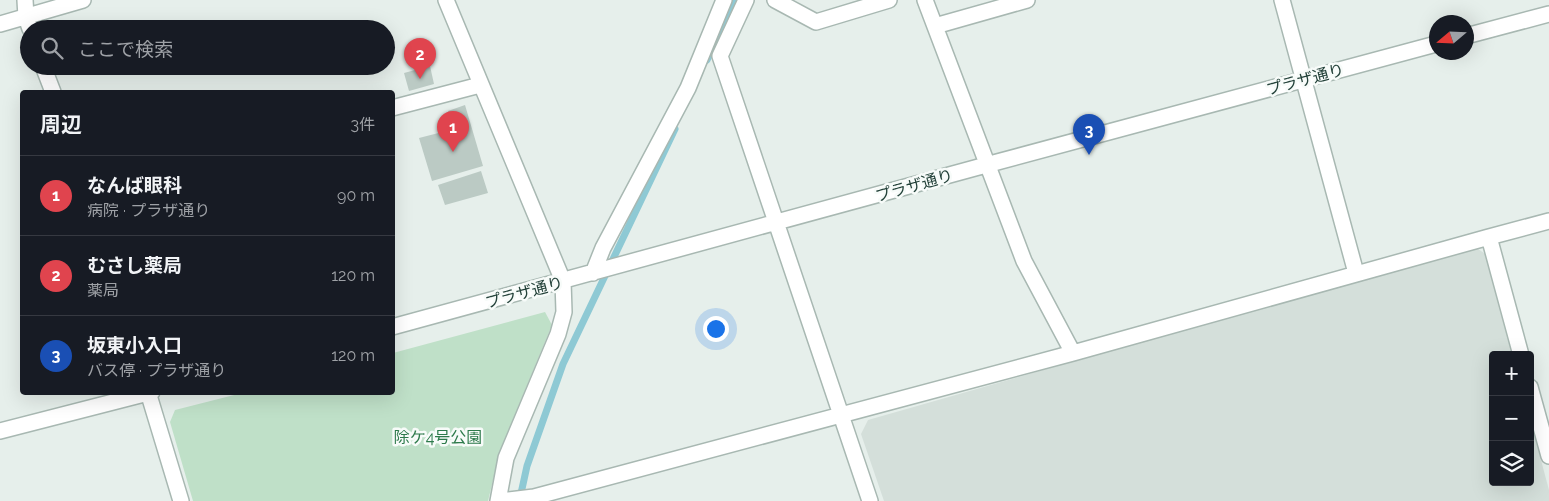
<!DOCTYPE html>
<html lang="ja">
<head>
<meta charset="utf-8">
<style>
	:root { --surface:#171b24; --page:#242831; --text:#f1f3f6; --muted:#9ea1a6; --line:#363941; --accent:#f4845f }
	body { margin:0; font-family:Raleway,"Noto Sans JP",sans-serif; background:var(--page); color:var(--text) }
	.controls { position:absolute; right:15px; bottom:15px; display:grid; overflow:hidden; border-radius:5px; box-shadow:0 5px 20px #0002 }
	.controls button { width:45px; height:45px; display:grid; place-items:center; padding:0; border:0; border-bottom:1px solid var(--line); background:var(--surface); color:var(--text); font:25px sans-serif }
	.compass { position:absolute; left:1429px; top:15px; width:45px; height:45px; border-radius:50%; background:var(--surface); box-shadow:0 5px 20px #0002; rotate:251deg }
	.you { position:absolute; left:715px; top:328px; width:18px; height:18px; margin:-12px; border:4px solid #fff; border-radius:50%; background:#1a73e8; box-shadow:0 0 0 8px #1a73e833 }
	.badge { display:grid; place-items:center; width:32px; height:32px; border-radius:50%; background:var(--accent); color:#fff; font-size:16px; font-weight:700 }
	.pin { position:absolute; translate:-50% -41px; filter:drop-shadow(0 1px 2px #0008) }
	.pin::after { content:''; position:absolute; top:26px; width:18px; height:15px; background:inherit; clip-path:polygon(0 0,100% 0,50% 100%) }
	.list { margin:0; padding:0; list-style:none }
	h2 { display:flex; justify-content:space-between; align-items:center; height:65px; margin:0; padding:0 20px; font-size:21px }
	h2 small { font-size:16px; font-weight:400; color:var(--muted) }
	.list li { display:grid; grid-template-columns:32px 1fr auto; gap:15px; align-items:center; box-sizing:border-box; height:80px; padding:0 20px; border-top:1px solid var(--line) }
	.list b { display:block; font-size:19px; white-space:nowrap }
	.list p { margin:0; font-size:16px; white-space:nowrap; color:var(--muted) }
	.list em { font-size:16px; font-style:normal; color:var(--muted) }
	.icon { flex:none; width:28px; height:28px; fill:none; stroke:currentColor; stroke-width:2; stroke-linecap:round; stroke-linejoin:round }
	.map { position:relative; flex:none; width:1549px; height:501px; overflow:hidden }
	.search { position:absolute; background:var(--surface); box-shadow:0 5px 20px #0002; left:20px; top:20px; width:375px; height:55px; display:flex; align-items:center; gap:12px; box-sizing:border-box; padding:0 18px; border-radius:28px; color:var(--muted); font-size:19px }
	.panel { position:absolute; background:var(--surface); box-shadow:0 5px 20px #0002; left:20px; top:90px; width:375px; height:305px; border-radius:5px }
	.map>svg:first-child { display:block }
	.built { fill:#d4dfda }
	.green { fill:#bfe0c8 }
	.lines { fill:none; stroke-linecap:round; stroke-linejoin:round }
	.stream { stroke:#8ec9d4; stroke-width:7 }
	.building { fill:#bbcac4 }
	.minor-casing { stroke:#a8b8b2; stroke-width:18 }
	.minor { stroke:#fff; stroke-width:15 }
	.labels { text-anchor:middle; stroke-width:5; stroke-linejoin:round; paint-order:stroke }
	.street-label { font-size:16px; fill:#24423a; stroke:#f7fbf9 }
	.park-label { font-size:16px; fill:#2d7a4b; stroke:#f7fbf9 }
</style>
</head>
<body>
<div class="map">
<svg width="1549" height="501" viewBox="0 0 1549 501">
	<rect width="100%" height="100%" fill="#e6efeb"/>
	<path class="built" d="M1475,247L1487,255L1513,355H1493V482H1530V419L1549,490V501H884L861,434L868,420Z"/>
	<path class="green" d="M545,312L552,325L500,451L488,501H193L170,422L175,410L242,393L392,392L393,353Z"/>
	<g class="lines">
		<path class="stream" d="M707,60L736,0
			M520,498L527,466L563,364L675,129"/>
	</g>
	<path class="building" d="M430,66L434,84L409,91L404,73Z
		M465,105L483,166L432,181L419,138L454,129L448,111Z
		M481,171L488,193L445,205L438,185Z"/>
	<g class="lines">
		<defs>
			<path id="minor" d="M25,0L26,17L30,29
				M446,0L563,281L564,312L558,334L506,458L498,501
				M746,0L720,56L870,501
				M775,0L816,22L889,0
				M925,0L1024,261L1073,353
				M1282,0L1356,273
				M0,24L83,0
				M935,26L1027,0
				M1466,36L1549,14
				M43,66L53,92
				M392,108L480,85
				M1489,237L1549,221
				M593,273L603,248L688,88L724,0
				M392,327L986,165L1436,44
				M1530,387L1549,456
				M148,392L181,501
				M0,431L152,392
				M500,501L534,497L1073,353L1489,237L1521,355"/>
		</defs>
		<use href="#minor" class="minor-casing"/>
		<use href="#minor" class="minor"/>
	</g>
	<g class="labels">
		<g class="street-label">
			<text transform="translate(1305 79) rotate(-15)" y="6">プラザ通り</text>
			<text transform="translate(914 185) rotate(-16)" y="6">プラザ通り</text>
			<text transform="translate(524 292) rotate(-15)" y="6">プラザ通り</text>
		</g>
		<g class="park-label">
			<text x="438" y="443">除ケ4号公園</text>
		</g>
	</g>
</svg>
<div class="controls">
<button>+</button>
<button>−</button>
<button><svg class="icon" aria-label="layers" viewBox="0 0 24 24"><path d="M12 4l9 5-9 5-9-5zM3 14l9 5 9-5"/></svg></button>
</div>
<svg class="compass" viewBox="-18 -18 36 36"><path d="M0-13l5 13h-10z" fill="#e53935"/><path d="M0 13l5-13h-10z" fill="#9ea1a6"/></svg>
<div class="you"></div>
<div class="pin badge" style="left:453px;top:152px;background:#e0444e">1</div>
<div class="pin badge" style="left:420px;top:79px;background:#e0444e">2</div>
<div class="pin badge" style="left:1089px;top:155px;background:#1a4fb4">3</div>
<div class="search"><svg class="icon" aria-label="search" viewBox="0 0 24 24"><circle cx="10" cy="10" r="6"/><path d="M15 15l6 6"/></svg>ここで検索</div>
<section class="panel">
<h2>周辺<small>3件</small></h2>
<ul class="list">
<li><span class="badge" style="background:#e0444e">1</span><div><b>なんば眼科</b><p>病院 · プラザ通り</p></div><em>90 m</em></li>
<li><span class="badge" style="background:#e0444e">2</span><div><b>むさし薬局</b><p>薬局</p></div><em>120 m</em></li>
<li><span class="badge" style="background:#1a4fb4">3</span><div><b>坂東小入口</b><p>バス停 · プラザ通り</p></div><em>120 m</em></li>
</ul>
</section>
</div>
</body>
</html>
